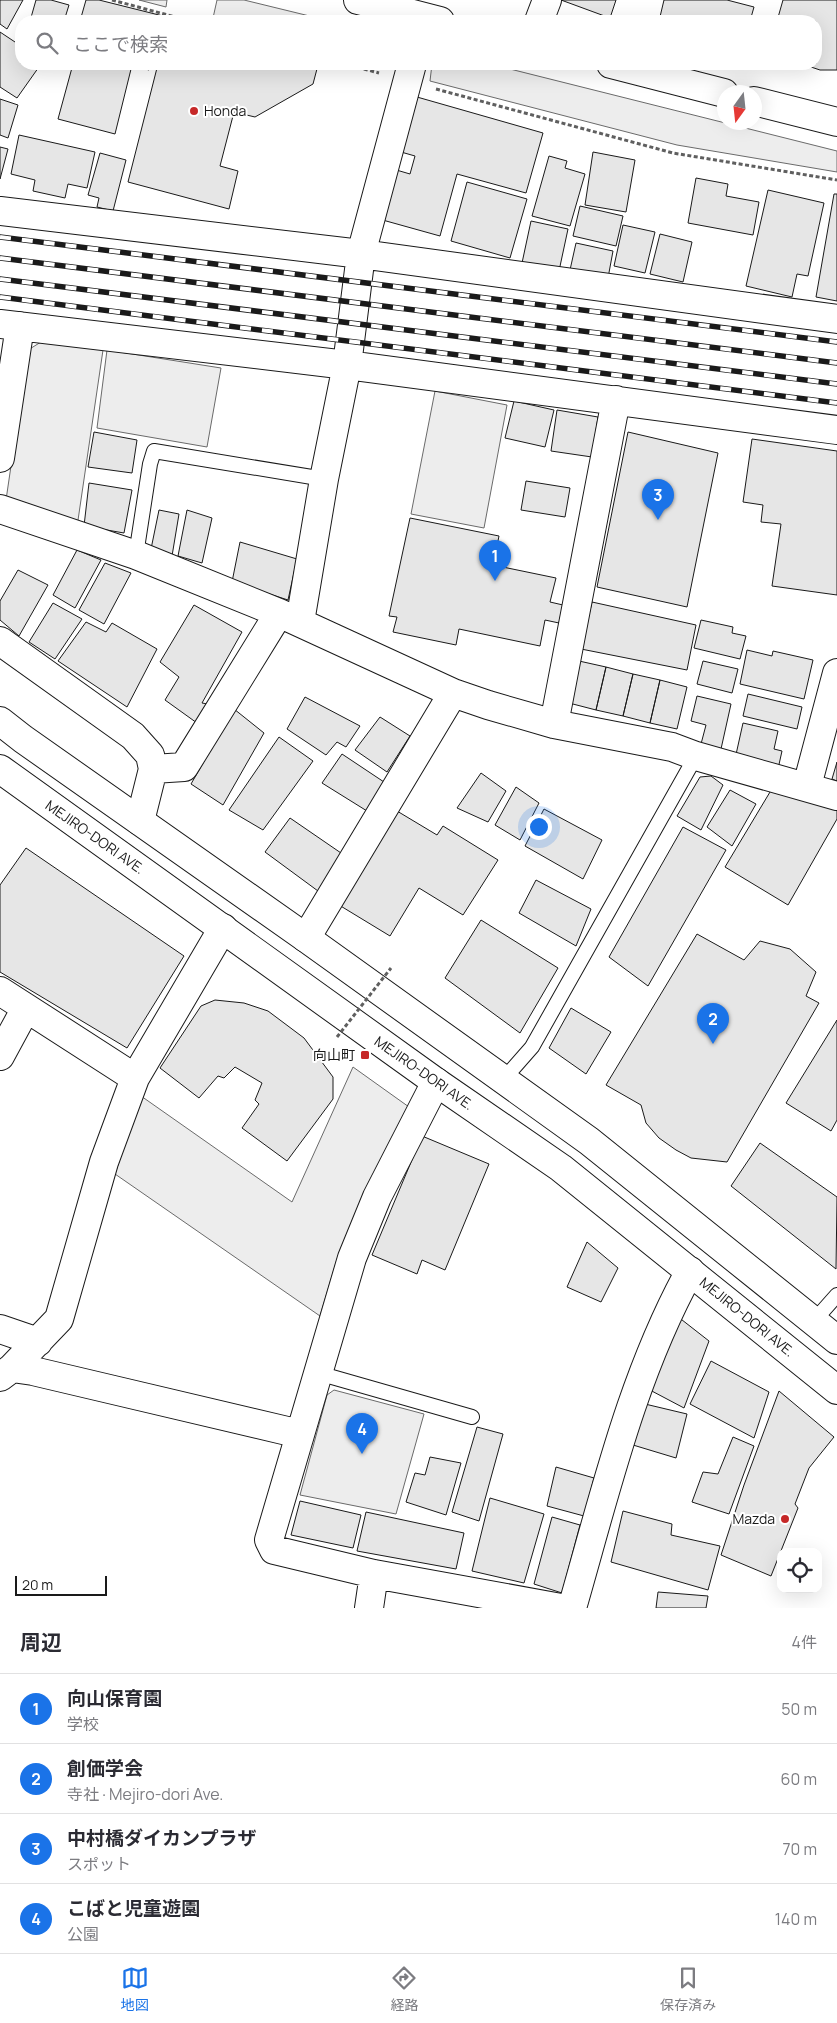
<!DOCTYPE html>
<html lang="ja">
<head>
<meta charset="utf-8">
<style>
	:root { --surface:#fff; --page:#f7f7f7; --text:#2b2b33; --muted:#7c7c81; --line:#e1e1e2; --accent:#1a73e8 }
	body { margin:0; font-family:Manrope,"Noto Sans JP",sans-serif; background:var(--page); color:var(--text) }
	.controls { position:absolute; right:15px; bottom:15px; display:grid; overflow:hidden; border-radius:10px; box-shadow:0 5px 20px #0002 }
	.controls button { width:45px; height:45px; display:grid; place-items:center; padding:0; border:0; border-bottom:1px solid var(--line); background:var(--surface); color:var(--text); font:25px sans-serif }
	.compass { position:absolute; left:717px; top:85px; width:45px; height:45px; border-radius:50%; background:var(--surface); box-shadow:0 5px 20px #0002; rotate:195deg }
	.scale { position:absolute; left:15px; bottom:12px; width:92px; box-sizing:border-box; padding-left:5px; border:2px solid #1a1a1a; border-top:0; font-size:14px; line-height:18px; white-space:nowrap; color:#1a1a1a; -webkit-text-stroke:4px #fff; paint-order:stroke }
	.you { position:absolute; left:538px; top:826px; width:18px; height:18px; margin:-12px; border:4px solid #fff; border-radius:50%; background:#1a73e8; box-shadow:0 0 0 8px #1a73e833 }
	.badge { display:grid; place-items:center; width:32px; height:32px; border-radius:50%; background:var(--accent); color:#fff; font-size:16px; font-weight:700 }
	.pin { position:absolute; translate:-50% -41px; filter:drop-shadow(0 1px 2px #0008) }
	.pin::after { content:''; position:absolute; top:26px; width:18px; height:15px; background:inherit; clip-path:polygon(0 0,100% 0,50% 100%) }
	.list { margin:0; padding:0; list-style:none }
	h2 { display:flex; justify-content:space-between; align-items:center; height:65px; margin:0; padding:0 20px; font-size:21px }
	h2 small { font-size:16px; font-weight:400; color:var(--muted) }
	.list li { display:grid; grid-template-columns:32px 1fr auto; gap:15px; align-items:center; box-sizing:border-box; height:70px; padding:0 20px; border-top:1px solid var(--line) }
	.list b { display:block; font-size:19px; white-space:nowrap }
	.list p { margin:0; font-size:16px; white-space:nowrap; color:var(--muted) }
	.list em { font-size:16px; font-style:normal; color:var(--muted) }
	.icon { flex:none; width:28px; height:28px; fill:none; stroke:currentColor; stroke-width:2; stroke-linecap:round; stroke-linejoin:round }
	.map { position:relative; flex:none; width:837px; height:1608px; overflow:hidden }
	.search { position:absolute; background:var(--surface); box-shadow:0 5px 20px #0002; left:15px; right:15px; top:15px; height:55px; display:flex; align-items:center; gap:12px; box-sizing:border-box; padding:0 18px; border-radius:20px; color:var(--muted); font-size:19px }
	.sheet { height:345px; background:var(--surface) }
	nav { display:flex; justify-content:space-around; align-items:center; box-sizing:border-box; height:70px; border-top:1px solid var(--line); background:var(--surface); font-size:14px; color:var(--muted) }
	nav a { display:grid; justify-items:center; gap:2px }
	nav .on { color:var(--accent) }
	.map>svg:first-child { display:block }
	.built { fill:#ededed; stroke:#6a6a6a }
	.building { fill:#e6e6e6; stroke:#1a1a1a }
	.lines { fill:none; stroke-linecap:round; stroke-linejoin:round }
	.lane-casing { stroke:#1a1a1a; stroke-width:16 }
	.street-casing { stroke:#1a1a1a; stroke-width:30 }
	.secondary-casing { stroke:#1a1a1a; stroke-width:30 }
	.primary-casing { stroke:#1a1a1a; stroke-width:30 }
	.path { stroke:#5f5f5f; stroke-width:3; stroke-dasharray:4 2.5; stroke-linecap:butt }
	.lane { stroke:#fff; stroke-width:14 }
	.street { stroke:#fff; stroke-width:28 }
	.secondary { stroke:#fff; stroke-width:28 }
	.primary { stroke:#fff; stroke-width:28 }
	.rail-casing { stroke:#1a1a1a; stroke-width:5.5 }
	.rail { stroke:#fff; stroke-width:4; stroke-dasharray:11; stroke-linecap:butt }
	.path-bridge { stroke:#5f5f5f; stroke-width:3; stroke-dasharray:4 2.5; stroke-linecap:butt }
	.poi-dot { fill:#c62828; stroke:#fff; stroke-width:2 }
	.labels { text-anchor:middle; stroke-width:4; stroke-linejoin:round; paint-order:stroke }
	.poi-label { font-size:14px; fill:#1a1a1a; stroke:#fff; text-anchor:end }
	.street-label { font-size:14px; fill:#1a1a1a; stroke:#fff }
</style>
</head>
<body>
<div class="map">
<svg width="837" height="1608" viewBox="0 0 837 1608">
	<rect width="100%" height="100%" fill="#fff"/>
	<path class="built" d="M139,0H167L166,7Z
		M217,0H244L330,21H223L213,18Z
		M432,64H490L837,151V172L677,145L430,81Z
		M41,342L103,350L77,527L6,500L28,350Z
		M107,350L221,368L207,447L97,428Z
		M435,391L507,405L484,528L411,514Z
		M353,1067L409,1107L372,1179L338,1256L320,1316L115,1174L141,1096L292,1202Z
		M334,1390L424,1414L396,1514L300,1495L327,1395Z"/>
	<path class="building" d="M0,0H23L7,29L0,24Z
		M36,0H51L69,5L64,21H30Z
		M86,0H99L163,16L162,21H80Z
		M561,0H616L610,18Z
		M664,0H727L754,7L750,21H659Z
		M783,0H837V70H820L802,64H816V21H777Z
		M0,32L21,46V64H41L17,98L0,87Z
		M73,64H151L149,70L132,65L115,134L58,119Z
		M158,64L318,65L313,84L255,117L234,112L220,166L238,171L229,209L128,182Z
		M417,97L543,133L526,193L457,174L440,236L379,219L393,169L410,174L415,156L401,152Z
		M0,99L18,105L8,138L0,135Z
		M19,135L95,152L87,188L68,184L65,198L33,191L35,180L11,174Z
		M0,147L8,149L0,179Z
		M593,152L635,160L626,212L585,205Z
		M100,153L126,160L113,211L97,207L99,198L88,195Z
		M549,156L567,161L565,168L585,174L570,226L532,216Z
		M696,178L728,184L726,196L759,202L753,235L688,223Z
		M467,182L527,199L510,258L451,241Z
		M768,190L824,203L808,276L797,274L792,297L746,286Z
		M834,194H837V301L816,297Z
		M580,206L623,216L616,246L573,236Z
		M531,221L568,229L559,271L522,263Z
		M623,225L655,232L645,273L614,266Z
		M660,234L692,242L683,282L650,274Z
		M576,243L613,251L608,278L570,270Z
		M514,401L554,410L545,447L505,438Z
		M557,410L598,417L592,457L551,451Z
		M94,432L137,440L132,473L88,467Z
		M628,432L718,453L687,607L597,587Z
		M752,439L837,451V595L772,586L781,524L761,522L763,505L743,502Z
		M526,481L570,488L565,517L521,510Z
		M89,483L132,490L124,533L84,526Z
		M159,510L179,514L172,556L151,549Z
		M187,510L212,518L202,563L178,556Z
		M410,518L499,536L493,565L556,578L550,602L563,605L559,623L545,620L540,646L459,629L456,645L393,632L397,617L389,616Z
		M240,542L297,559L288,600L232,582Z
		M77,550L101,560L75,608L53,595Z
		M105,563L131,573L104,624L79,610Z
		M18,570L48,585L19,636L0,620V601Z
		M592,602L696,625L687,670L581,649Z
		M53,603L82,619L55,659L29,642Z
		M194,605L242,632L202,703L208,704L197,723L165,700L179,677L160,662Z
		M701,620L733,627L732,633L746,636L740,659L694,648Z
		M86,622L106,632L112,623L157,649L127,707L58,661Z
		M747,650L772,656L773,651L813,660L804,699L740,684Z
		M579,661L606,667L596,710L569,703Z
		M703,661L738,669L732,693L697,684Z
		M606,667L633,674L623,716L596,710Z
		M633,674L660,680L650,723L623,716Z
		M660,680L687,687L677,729L650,723Z
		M748,694L802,707L797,729L743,716Z
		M697,696L731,704L721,749L701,744L706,725L691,721Z
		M305,697L360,726L346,747L337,742L326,755L287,729Z
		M234,709L264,733L223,805L191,784Z
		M380,717L410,736L387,772L355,750Z
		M743,723L778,731L774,749L782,751L778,769L735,759Z
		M279,737L313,761L263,830L229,810Z
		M342,754L384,782L367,811L322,783Z
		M837,762V781L832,779Z
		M481,773L506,791L488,822L457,808Z
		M711,776L723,785L701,830L677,816L700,777Z
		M516,787L539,803L520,840L495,825Z
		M773,787L837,806V819L788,905L725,867Z
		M730,790L756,804L732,846L707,827Z
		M544,809L602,840L583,879L525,846Z
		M397,811L437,835L443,826L498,860L463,915L419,888L390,936L339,905Z
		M290,818L341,853L318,891L265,852Z
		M683,827L726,850L648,986L609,957Z
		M26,848L184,956L127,1048L0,972V885Z
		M536,880L591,909L576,946L519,913Z
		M481,920L558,968L520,1033L445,978Z
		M697,934L744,960L760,941L790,949L816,972L806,996L819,1003L727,1162L691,1158L676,1150L659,1138L646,1123L641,1105L606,1085Z
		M215,1000L244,1003L268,1011L304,1038L333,1077V1099L287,1161L242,1128L259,1104L255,1100L262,1083L235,1067L224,1078L218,1076L199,1098L160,1068L201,1006Z
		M571,1008L611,1032L586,1074L549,1048Z
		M837,1020V1120L831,1131L786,1103Z
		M422,1136L489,1164L445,1270L422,1260L417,1274L372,1255Z
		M760,1143L837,1197L836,1269L731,1186Z
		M587,1242L618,1268L601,1302L567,1287Z
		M677,1316L709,1341L684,1408L648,1389Z
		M711,1361L769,1392L754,1438L690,1404Z
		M779,1391L834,1437L809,1468L795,1504L798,1508L771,1576L721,1555L744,1485Z
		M645,1404L687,1414L676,1458L633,1445Z
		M477,1427L503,1434L479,1521L452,1512Z
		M733,1437L754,1446L729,1514L692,1502L703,1472L718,1474Z
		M430,1457L461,1463L446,1515L406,1502L415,1473L425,1475Z
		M556,1467L594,1478L584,1516L547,1506Z
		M490,1498L544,1514L524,1583L472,1571Z
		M300,1501L361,1515L353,1548L291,1535Z
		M623,1511L672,1524L671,1535L720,1546L708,1590L611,1562Z
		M366,1512L464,1533L456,1569L357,1551Z
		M552,1517L580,1525L562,1593L534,1584Z
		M658,1592L708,1596L706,1608H656Z"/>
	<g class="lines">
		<defs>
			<path id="lane" d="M136,555L150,464L154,451L324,479
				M503,1080L532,1047L696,756
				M813,1322L837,1295
				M318,1373L472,1417"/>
			<path id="street" d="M539,21L547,0
				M0,211L361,254L837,319
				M0,324L347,365L837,430
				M0,458L20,326
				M0,509L136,555L279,613L453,693L488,705L554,724L672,747L696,756L837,796
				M300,622L324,479L347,365L361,254L412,64
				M0,641L133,736L150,755L153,769L140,821
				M554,724L616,400
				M153,769L184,767L279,613
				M807,786L837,673
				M306,938L453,693
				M0,991L135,1078
				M0,1056L26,1008
				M436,1082L377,1197L352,1258L269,1540L274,1550L374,1574L561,1608
				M0,1329L38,1342
				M12,1368L33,1371L300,1434
				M0,1377L12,1368L59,1319L104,1162L135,1078L223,928
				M369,1608L374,1574
				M572,1608C605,1494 632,1376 690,1271"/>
			<path id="secondary" d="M358,0L440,21
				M611,64L724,93
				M754,101L837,122"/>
			<path id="primary" d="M0,721L23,739L306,938L589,1141L837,1340
				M0,769L436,1082L561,1168L837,1390"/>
		</defs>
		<use href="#lane" class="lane-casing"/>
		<use href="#street" class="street-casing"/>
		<use href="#secondary" class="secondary-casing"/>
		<use href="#primary" class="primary-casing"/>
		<path class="path" d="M112,0L190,21
			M345,64L379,73
			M436,89L673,153L837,180"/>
		<use href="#lane" class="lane"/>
		<use href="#street" class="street"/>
		<use href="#secondary" class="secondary"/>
		<use href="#primary" class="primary"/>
		<defs>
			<path id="rail" d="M0,237L837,342
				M0,258L837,363
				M0,279L837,384
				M0,297L837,403"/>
		</defs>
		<use href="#rail" class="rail-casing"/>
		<use href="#rail" class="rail"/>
		<path class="path-bridge" d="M337,1037L391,968"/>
	</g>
	<g class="poi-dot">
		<circle cx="194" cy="111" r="5"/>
		<rect x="360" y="1050" width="10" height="10" rx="2.5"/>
		<circle cx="785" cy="1519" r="5"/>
	</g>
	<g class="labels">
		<g class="poi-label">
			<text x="204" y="116" text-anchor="start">Honda</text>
			<text x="355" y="1060">向山町</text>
			<text x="775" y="1524">Mazda</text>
		</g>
		<g class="street-label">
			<text transform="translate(95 837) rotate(35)" y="5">MEJIRO-DORI AVE.</text>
			<text transform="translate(424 1073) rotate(35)" y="5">MEJIRO-DORI AVE.</text>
			<text transform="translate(747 1317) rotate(39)" y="5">MEJIRO-DORI AVE.</text>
		</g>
	</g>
</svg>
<div class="controls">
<button><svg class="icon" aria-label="locate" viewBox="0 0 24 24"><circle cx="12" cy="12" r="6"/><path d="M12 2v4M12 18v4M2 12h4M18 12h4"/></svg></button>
</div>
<svg class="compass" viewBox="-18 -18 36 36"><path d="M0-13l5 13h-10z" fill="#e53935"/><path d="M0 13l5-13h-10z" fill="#7c7c81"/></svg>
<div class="scale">20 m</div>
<div class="you"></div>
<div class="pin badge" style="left:495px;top:581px">1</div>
<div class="pin badge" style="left:713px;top:1044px">2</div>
<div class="pin badge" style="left:658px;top:520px">3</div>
<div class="pin badge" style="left:362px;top:1454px">4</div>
<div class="search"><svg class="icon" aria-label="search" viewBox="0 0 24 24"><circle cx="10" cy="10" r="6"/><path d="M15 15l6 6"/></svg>ここで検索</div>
</div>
<section class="sheet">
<h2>周辺<small>4件</small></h2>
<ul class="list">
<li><span class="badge">1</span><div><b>向山保育園</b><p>学校</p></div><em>50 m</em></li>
<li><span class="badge">2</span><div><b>創価学会</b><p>寺社 · Mejiro-dori Ave.</p></div><em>60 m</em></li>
<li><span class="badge">3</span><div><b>中村橋ダイカンプラザ</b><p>スポット</p></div><em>70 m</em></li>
<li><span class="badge">4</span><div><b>こばと児童遊園</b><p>公園</p></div><em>140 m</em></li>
</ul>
</section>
<nav>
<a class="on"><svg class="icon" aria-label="map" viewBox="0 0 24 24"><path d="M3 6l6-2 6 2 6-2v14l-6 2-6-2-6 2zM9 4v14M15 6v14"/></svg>地図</a>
<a><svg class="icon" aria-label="directions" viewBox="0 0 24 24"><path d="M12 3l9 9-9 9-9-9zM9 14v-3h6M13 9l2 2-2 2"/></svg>経路</a>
<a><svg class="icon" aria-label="saved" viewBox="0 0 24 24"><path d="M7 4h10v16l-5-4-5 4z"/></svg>保存済み</a>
</nav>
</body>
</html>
